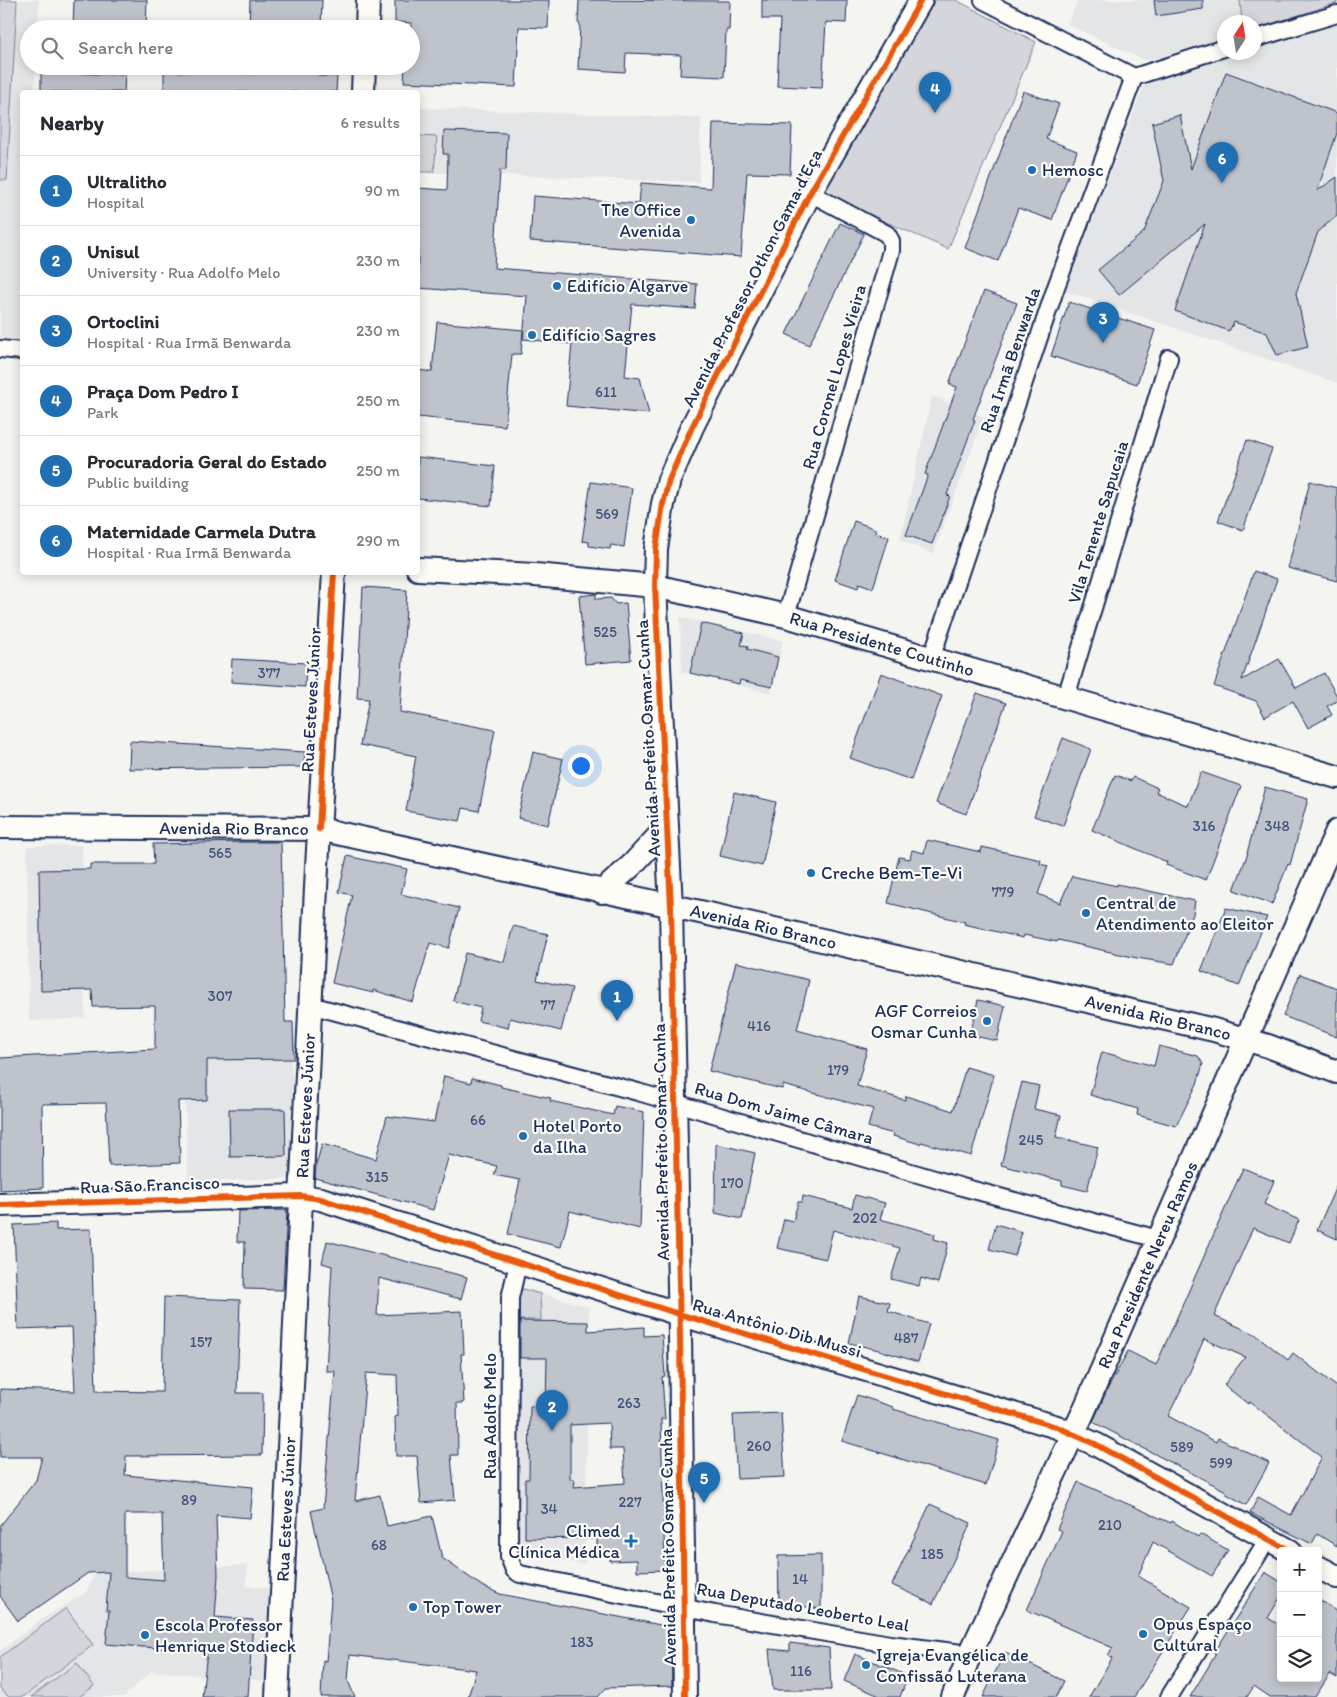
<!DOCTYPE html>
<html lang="en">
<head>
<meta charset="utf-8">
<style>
	:root { --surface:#fff; --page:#f2f2f3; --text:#2b2b33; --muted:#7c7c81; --line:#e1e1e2; --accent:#1f6fb2 }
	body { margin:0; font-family:Itim,sans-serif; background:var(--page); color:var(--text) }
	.controls { position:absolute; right:15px; bottom:15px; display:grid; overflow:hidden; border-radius:5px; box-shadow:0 2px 12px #0003 }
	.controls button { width:45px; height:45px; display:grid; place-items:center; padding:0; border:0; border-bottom:1px solid var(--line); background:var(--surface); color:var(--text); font:25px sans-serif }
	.compass { position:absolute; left:1217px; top:15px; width:45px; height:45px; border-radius:50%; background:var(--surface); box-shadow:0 2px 12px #0003; rotate:12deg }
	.you { position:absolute; left:580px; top:765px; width:18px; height:18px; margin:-12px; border:4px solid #fff; border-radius:50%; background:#1a73e8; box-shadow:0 0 0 8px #1a73e833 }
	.badge { display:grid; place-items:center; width:32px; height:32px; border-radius:50%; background:var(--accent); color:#fff; font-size:16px; font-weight:700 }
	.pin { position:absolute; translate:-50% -41px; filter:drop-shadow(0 1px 2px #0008) }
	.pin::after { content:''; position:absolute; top:26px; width:18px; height:15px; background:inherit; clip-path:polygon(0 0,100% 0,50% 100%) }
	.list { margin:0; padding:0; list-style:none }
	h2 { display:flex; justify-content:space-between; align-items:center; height:65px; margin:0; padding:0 20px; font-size:21px }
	h2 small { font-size:16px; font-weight:400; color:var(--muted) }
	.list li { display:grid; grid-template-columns:32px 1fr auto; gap:15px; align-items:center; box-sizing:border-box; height:70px; padding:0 20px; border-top:1px solid var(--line) }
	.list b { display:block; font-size:19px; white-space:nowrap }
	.list p { margin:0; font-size:16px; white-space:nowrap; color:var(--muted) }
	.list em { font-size:16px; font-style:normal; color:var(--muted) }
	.icon { flex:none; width:28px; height:28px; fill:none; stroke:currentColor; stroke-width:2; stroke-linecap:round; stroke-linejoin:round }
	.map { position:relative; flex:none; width:1337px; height:1697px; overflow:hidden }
	.search { position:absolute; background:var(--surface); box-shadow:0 2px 12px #0003; left:20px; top:20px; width:400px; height:55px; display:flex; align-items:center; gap:12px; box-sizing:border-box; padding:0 18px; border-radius:28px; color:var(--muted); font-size:19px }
	.panel { position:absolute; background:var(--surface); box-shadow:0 2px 12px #0003; left:20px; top:90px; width:400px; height:485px; border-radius:5px }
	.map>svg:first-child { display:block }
	.built { fill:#e4e5e6 }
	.green { fill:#d4d6db; stroke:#78829c }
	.building { fill:#bfc3cc; stroke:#1b2f5e; fill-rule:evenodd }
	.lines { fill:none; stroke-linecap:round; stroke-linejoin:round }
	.street-casing { stroke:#1b2f5e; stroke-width:20 }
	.secondary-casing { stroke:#1b2f5e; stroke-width:26 }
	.street { stroke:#fdfcf7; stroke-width:16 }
	.secondary { stroke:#fdfcf7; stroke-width:22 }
	.cycleway-casing { stroke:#fdfcf7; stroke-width:9 }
	.cycleway { stroke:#e8590c; stroke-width:6 }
	.poi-dot { fill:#1f6fb2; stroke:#fdfcf7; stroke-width:2 }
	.labels { text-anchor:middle; stroke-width:4.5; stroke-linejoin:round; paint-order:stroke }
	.number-label { font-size:15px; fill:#44547a }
	.poi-label { font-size:18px; fill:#1b2f5e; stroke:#fdfcf7; text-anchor:start }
	.street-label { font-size:18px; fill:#1b2f5e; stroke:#fdfcf7 }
</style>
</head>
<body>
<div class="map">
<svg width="1337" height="1697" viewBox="0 0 1337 1697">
	<rect width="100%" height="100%" fill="#f4f4f1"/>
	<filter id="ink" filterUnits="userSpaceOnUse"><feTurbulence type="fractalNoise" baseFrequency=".02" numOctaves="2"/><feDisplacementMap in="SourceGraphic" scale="10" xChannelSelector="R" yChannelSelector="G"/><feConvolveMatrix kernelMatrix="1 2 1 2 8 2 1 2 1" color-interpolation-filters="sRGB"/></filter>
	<g filter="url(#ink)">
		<path class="built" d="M0,0H39L38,29H29V66H36L34,92H22V340L0,339Z
			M1079,0H1240L1242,22H1224V38L1146,61L1067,24Z
			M1337,20V383L1065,291L1148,75L1225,53L1254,52L1255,44Z
			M418,108L701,118L699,182L418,172Z
			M932,396L984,417L933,554L900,540Z
			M680,617L783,641L771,693L682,672Z
			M82,845L85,1018L29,1021L27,846Z
			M285,1018L296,1099L293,1178L188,1182L185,1101L207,1100V1060L249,1021Z
			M518,1286L589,1307L585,1564L516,1555Z
			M248,1565L246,1586L273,1588L264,1681L151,1671L124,1697H0V1651L42,1619L85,1593L96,1573Z"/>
		<path class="green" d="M0,0H17L7,180H0Z
			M936,0H956L1036,42L948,249L829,197L823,183L926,6Z
			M1240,0H1337V3L1255,29L1254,22H1242Z
			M418,136L437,137L434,172H418Z
			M519,1288L540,1294L541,1320H518Z
			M66,1608L93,1645L23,1697H9L0,1689V1657Z
			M77,1663L94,1686L79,1697H31Z"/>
		<path class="building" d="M74,0H147L146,29H73Z
			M250,0H322L321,29H249Z
			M395,0H549L548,28L519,27L516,87L404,82L405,66H411V23L395,22Z
			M579,0L730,1L729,30H726L724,77L680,75L681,55L626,53L625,72L578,69L580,24L578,23Z
			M762,0H847L846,23L826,22L822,88L777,86L780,19H762Z
			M1154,0H1203V9L1156,16Z
			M257,66H320L319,76H337L336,92H164V71L257,74Z
			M41,72L125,75L124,92H41Z
			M1226,72L1337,113V133L1317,191L1337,177V215L1318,232L1296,293L1308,347L1277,355L1267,333L1234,322L1229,331L1175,311L1205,224L1119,295L1098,270L1144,232L1164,181L1152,123L1180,115L1191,169Z
			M1023,91L1059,104L1046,139L1077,151L1052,220L1018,208L998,261L965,248Z
			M713,123L792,125L790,174L747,173L741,257L530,241L533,196L639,204L641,183L711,188Z
			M444,131L507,133L506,170H500L494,268L697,284L695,309L632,304L625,376L640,378L649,414L566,406L572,344L523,339L527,296L418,288V188L447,190L448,154H443Z
			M840,223L864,234L809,345L786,334Z
			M984,291L1017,303L973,419L975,420L947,495L950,496L932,544L906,535L928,475L925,474L957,387L949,384Z
			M1069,302L1155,330L1137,384L1051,356Z
			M437,322L523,330L521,354H512L505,426L418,417V370L432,372Z
			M1247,440L1272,449L1243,530L1218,521Z
			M418,457L495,466L491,506L418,498Z
			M1310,481L1337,488V581L1288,568Z
			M591,482L632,488L624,547L611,545L610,549L589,546V542L582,541Z
			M854,521L876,529L875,533L889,537L873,588L859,583L858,588L835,580Z
			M1254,571L1277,579L1242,680L1279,659L1296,688L1324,673L1337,696V701L1327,706L1332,715L1308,728L1293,701L1265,717L1256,701L1214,686Z
			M363,587L407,590L400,712L495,730L479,811L463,808L460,821L406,811L416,756L360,745L369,699L357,698Z
			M596,594V599L611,598L616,604L626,603L631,660L585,664L579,596Z
			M701,623L744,633L741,645L748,646L747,649L778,657L772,687L740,680L739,684L690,673Z
			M232,659L306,663L305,687L231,682Z
			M881,673L942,696L911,780L850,758Z
			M977,693L1006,703L966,814L936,803Z
			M1063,738L1091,749L1063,826L1034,816Z
			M130,741L305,752L304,767L129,769Z
			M533,752L563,759L548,825L518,818Z
			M1201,772L1241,786L1206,880L1166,865L1167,862L1092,830L1115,775L1131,781L1133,777L1158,788L1156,792L1188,806Z
			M1265,787L1308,799L1290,865L1288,864L1272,904L1234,890L1248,853H1247Z
			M734,792L776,802L762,866L720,856Z
			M927,840L981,852L982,847L1041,860L1040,864L1048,866L1038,894L1060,903L1072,876L1117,886V884L1195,901L1193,914L1174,964L1137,958L1058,940L1057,942L1024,935L1023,938L964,924L965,922L888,903L899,857L910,859L912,850L924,853Z
			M245,842H281L285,1022H293L294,1059L207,1060V1100L178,1101L180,1163L109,1166L106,1103L42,1104L43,1188L0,1190V1058L155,1049V1006L93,1007L92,990L41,991L39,870L90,869V864H154L153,844Z
			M347,856L407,869L401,894L459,908L449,948L430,943L413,1002L373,990V993L332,983L352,895L339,892Z
			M1226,908L1267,917L1239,986L1201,971Z
			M513,926L548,934L537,980L572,988L561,1031L510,1018L508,1028L478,1021L481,1008L453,1001L465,953L504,962Z
			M736,962L809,980L797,1030L867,1049L857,1086L905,1100L906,1096L953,1111L966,1067L994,1075L971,1156L921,1142L920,1144L893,1136L894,1134L868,1127L873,1109L783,1085L782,1089L709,1071Z
			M1300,974L1337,988V1037L1283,1016Z
			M978,1000L1005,1006L997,1041L970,1035Z
			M1159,1046L1198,1056L1203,1064L1197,1084L1176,1126L1137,1115L1138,1109L1090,1095L1102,1052L1154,1066Z
			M444,1076L471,1083L472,1078L501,1085V1087L551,1098L550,1101L613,1115L615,1106L644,1112L640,1229L570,1211L561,1247L508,1234L520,1180L494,1175L497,1166L449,1155L433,1210L315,1178L316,1165L322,1144L376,1159L387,1116L434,1122Z
			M1022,1082L1039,1086L1034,1109L1061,1115L1056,1137L1098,1147L1087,1191L1062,1185V1181L1001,1165Z
			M229,1109H285L286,1156L230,1157Z
			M716,1144L755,1153L742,1219L715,1213Z
			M1243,1168L1274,1181L1264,1204L1299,1220L1289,1243L1253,1228L1214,1316L1255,1334L1288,1360L1293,1353L1337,1387V1546L1317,1534L1312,1544L1250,1513L1258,1497L1291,1515L1322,1457L1250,1402L1248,1404L1224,1385L1245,1357L1204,1339L1188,1376L1168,1416L1216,1442L1218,1438L1269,1463L1246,1505L1225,1493L1226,1491L1093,1422L1107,1390L1128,1351L1156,1365Z
			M1337,1184V1239L1317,1230Z
			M855,1195L885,1203L880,1219L935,1234L934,1239L948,1243L938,1283L921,1278L919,1286L891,1279L900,1248L833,1230L826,1259L777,1248L784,1219L793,1221L798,1202H802L803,1196L852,1208Z
			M287,1210L283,1290L244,1289L245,1242H237L238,1211Z
			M56,1223V1230L91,1229L96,1391L162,1392L164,1297L240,1300L237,1393H263L262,1455L126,1456L125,1475L253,1487L250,1518L216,1515L218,1575L215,1617L253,1620L248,1697H202L207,1652L106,1644L109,1610H106L109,1572L88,1573L18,1621L0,1596V1526L36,1480L42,1457H0V1389L75,1391L72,1327L18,1329L14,1225ZM125,1514H162L164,1580L125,1577Z
			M996,1224L1022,1232L1015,1256L989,1249Z
			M327,1241L467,1277L461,1299L379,1278L377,1315L462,1311L464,1354H461L464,1403H457L458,1455H451L455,1500L421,1503L417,1456H396L395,1417L398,1416L397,1375L366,1373L355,1501L380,1495L387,1526L432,1516L442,1558L482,1586L500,1594L671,1627L672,1686L606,1688L598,1697H468L476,1670L350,1655L348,1681L355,1697H321L323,1660L326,1661L331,1600L311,1511L323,1508L335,1371H326L332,1266L322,1263Z
			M859,1296L890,1303L888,1311L929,1324L918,1362L879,1350L849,1343Z
			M520,1321L588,1322V1331L644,1327V1336L662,1335L665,1376L662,1377L665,1419H661L665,1570L637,1571V1560L610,1561V1550H597V1539L525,1538V1479H529L530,1406L546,1407L547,1358H520ZM609,1423L610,1449H623L625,1483L574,1487L575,1480L570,1479V1425Z
			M857,1395L893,1407V1409L999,1440L986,1485L842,1441Z
			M781,1413L785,1477L737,1479L733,1415Z
			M1078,1482L1171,1523L1172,1521L1198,1537L1200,1534L1228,1550L1212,1576L1153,1542L1138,1576L1191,1607L1134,1697H1089L1112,1658L1108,1655L1113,1648L1027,1610L1062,1531L1057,1529Z
			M930,1504L971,1523L933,1604L892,1585Z
			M821,1555V1609L779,1603L778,1556Z
			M1265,1572L1281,1582V1596L1268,1618L1281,1626V1678H1318V1599L1337,1611V1678L1330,1674L1315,1697H1270L1254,1686L1247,1697H1190L1216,1654L1214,1653Z
			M790,1643L829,1648L831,1690H773L769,1649L790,1651Z
			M1005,1652L1064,1681L1056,1697H983Z
			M855,1654L908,1676L900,1697H882L844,1681Z"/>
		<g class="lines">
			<defs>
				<path id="street" d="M983,0L1134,77
					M1254,39L1337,14
					M1134,77L1224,48
					M0,349L22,351
					M786,616L891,251V241L887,234L810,193
					M931,659L1056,287L1134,77
					M1066,697L1169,358
					M310,1005L638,1092L962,1187L1158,1239
					M518,1263L510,1298L509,1557L514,1570L520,1574L715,1614L890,1644L970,1654
					M1169,1697L1268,1539"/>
				<g id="secondary">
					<path d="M367,29L368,0"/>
					<path d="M363,92L364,66"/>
					<path id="s1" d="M418,569L535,575L655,586L786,616L1337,777"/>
					<path id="s2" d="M0,827L319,829L700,912L1214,1030L1268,1046L1337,1072"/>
					<path d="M602,892L632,865L667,827"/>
					<path d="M0,1205L301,1196L321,1199L679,1314L1057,1427L1095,1444L1290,1551"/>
					<path d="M1318,1567L1337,1577"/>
					<path id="s3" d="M277,1697L317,867L334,572"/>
					<path d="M685,1697L680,1335L671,907L655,586L656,549L663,504L669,480L692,427L810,193L921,0"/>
					<path id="s4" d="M953,1697L970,1654L1083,1413L1337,831"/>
				</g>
			</defs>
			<use href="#street" class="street-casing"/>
			<use href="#secondary" class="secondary-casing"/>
			<use href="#street" class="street"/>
			<use href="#secondary" class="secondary"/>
			<defs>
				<path id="cycleway" d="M319,829L334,572
					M0,1205L301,1196L321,1199L679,1314L1057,1427L1095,1444L1290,1551
					M685,1697L680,1335L671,907L655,586L656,549L663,504L669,480L692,427L810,193L921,0"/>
			</defs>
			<use href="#cycleway" class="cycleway-casing"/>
			<use href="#cycleway" class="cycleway"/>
		</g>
	</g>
	<g class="poi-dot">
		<circle cx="1032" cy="170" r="5"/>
		<circle cx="691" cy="220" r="5"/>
		<circle cx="557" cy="286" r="5"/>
		<circle cx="532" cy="335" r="5"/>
		<circle cx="811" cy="873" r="5"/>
		<circle cx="1086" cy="913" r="5"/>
		<circle cx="987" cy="1021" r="5"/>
		<circle cx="523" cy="1136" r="5"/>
		<path d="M628.5 1533.5h5v5h5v5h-5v5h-5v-5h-5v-5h5z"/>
		<circle cx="413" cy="1607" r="5"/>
		<circle cx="1143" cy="1634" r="5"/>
		<circle cx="145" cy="1635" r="5"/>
		<circle cx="866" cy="1665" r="5"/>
	</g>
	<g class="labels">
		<g class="number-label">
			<text x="606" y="397">611</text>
			<text x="607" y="519">569</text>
			<text x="605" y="637">525</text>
			<text x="269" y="678">377</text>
			<text x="1204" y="831">316</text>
			<text x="1277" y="831">348</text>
			<text x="220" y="858">565</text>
			<text x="1003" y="897">779</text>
			<text x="220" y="1001">307</text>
			<text x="548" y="1010">77</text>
			<text x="759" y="1031">416</text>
			<text x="838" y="1075">179</text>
			<text x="478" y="1125">66</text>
			<text x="1031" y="1145">245</text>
			<text x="377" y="1182">315</text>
			<text x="732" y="1188">170</text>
			<text x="865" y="1223">202</text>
			<text x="906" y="1343">487</text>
			<text x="201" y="1347">157</text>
			<text x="629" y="1408">263</text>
			<text x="759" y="1451">260</text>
			<text x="1182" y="1452">589</text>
			<text x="1221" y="1468">599</text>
			<text x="189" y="1505">89</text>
			<text x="630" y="1507">227</text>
			<text x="549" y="1514">34</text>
			<text x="1110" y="1530">210</text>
			<text x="379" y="1550">68</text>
			<text x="932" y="1559">185</text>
			<text x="800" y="1584">14</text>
			<text x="582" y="1647">183</text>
			<text x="801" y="1676">116</text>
		</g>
		<g class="poi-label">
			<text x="1042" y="176">Hemosc</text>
			<text x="681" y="216" text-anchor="end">The Office<tspan x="681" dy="21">Avenida</tspan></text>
			<text x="567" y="292">Edifício Algarve</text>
			<text x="542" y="341">Edifício Sagres</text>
			<text x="821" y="879">Creche Bem-Te-Vi</text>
			<text x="1096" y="909">Central de<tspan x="1096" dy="21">Atendimento ao Eleitor</tspan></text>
			<text x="977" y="1017" text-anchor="end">AGF Correios<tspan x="977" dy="21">Osmar Cunha</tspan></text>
			<text x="533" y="1132">Hotel Porto<tspan x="533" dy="21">da Ilha</tspan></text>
			<text x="620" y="1537" text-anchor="end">Climed<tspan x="620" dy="21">Clínica Médica</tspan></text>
			<text x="423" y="1613">Top Tower</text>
			<text x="1153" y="1630">Opus Espaço<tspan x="1153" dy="21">Cultural</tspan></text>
			<text x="155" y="1631">Escola Professor<tspan x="155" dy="21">Henrique Stodieck</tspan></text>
			<text x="876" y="1661">Igreja Evangélica de<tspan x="876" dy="21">Confissão Luterana</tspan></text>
		</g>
		<g class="street-label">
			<text transform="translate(752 278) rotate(-63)" y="6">Avenida Professor Othon Gama d'Eça</text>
			<text transform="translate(1010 360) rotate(-71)" y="6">Rua Irmã Benwarda</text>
			<text transform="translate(834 377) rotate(-74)" y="6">Rua Coronel Lopes Vieira</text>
			<text transform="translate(1098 522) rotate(-73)" y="6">Vila Tenente Sapucaia</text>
			<text dy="6" stroke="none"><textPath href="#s1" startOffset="472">Rua Presidente Coutinho</textPath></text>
			<text transform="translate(311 700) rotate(-87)" y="6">Rua Esteves Júnior</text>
			<text transform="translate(648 738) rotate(-93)" y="6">Avenida Prefeito Osmar Cunha</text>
			<text dy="6" stroke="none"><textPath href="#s2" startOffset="234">Avenida Rio Branco</textPath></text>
			<text dy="6" stroke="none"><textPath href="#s2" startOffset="774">Avenida Rio Branco</textPath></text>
			<text dy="6" stroke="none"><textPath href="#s2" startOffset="1179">Avenida Rio Branco</textPath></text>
			<text dy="6" stroke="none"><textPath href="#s3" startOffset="592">Rua Esteves Júnior</textPath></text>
			<text transform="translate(784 1113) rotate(16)" y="6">Rua Dom Jaime Câmara</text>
			<text transform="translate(661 1142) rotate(-91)" y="6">Avenida Prefeito Osmar Cunha</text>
			<text transform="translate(150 1185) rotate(-2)" y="6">Rua São Francisco</text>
			<text dy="6" stroke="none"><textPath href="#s4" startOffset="474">Rua Presidente Nereu Ramos</textPath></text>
			<text transform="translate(777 1328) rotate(16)" y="6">Rua Antônio Dib Mussi</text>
			<text transform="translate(490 1416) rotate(-90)" y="6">Rua Adolfo Melo</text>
			<text dy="6" stroke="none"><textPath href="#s3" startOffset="188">Rua Esteves Júnior</textPath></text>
			<text transform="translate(668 1547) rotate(-91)" y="6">Avenida Prefeito Osmar Cunha</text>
			<text transform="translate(803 1607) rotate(10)" y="6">Rua Deputado Leoberto Leal</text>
		</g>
	</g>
</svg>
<div class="controls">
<button>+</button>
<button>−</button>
<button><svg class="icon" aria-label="layers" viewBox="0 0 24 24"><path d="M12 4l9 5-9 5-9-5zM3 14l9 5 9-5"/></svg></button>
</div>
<svg class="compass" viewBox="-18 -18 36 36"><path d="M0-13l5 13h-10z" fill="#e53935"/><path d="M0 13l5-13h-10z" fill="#7c7c81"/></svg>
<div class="you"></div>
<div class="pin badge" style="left:617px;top:1021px">1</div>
<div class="pin badge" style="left:552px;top:1431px">2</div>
<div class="pin badge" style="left:1103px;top:343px">3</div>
<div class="pin badge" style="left:935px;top:113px">4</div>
<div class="pin badge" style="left:704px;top:1503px">5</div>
<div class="pin badge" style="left:1222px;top:183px">6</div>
<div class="search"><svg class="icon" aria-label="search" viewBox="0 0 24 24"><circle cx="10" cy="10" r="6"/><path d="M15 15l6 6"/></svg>Search here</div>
<section class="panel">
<h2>Nearby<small>6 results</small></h2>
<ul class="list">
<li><span class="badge">1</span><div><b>Ultralitho</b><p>Hospital</p></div><em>90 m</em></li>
<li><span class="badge">2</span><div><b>Unisul</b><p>University · Rua Adolfo Melo</p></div><em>230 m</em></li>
<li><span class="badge">3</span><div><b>Ortoclini</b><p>Hospital · Rua Irmã Benwarda</p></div><em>230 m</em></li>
<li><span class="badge">4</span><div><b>Praça Dom Pedro I</b><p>Park</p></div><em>250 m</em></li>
<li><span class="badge">5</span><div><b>Procuradoria Geral do Estado</b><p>Public building</p></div><em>250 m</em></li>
<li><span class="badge">6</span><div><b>Maternidade Carmela Dutra</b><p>Hospital · Rua Irmã Benwarda</p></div><em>290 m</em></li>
</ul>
</section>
</div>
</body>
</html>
